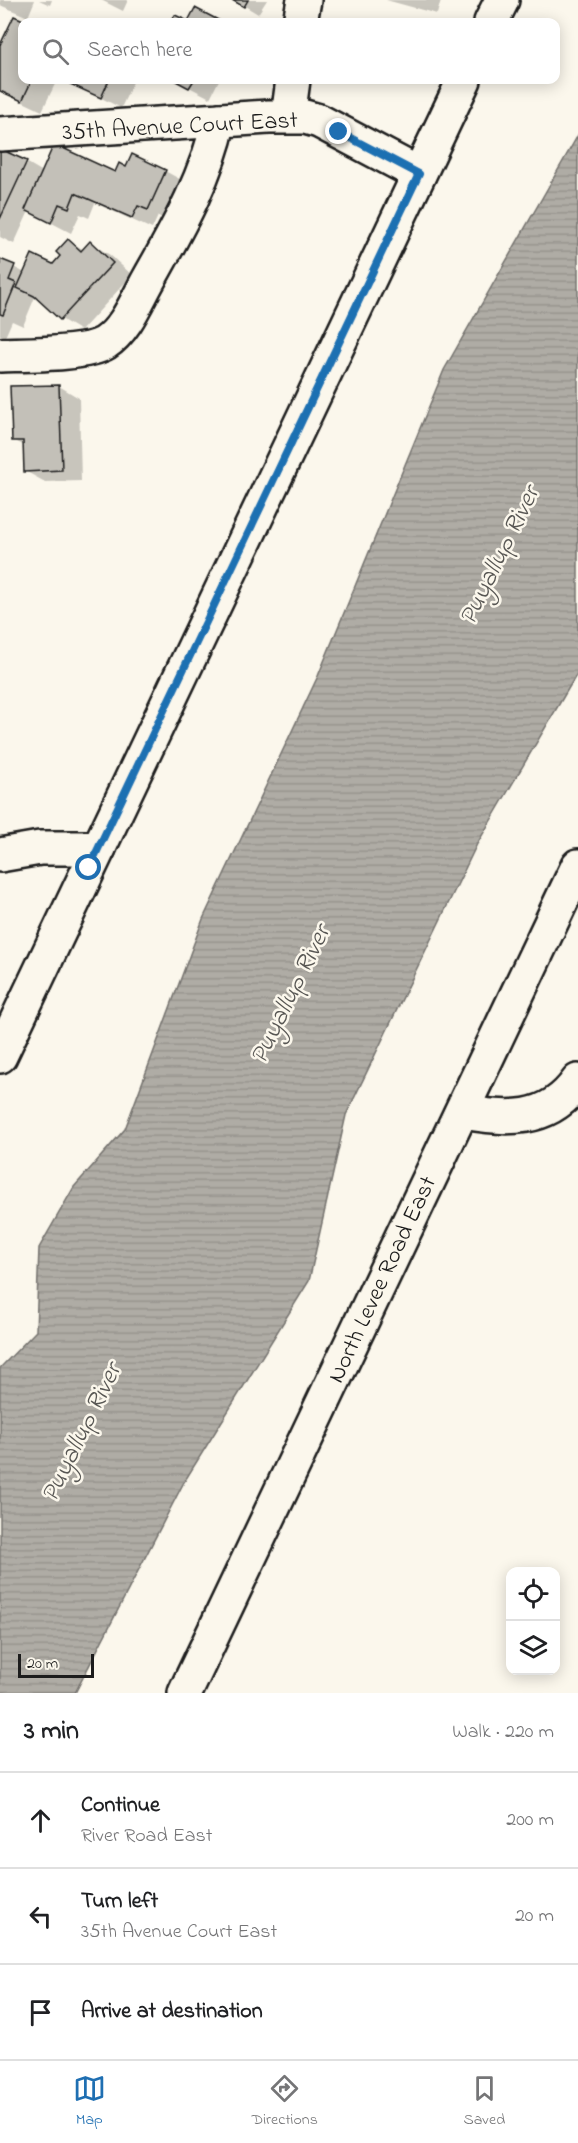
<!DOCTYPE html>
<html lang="en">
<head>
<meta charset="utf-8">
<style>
	:root { --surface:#fff; --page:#f6f6f6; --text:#202124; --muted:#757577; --line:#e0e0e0; --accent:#1f6fb2 }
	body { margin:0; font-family:"Indie Flower",sans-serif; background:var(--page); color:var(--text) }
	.controls { position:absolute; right:18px; bottom:18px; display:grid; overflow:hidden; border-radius:12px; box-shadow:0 3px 15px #0003 }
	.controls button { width:54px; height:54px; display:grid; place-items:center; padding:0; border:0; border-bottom:2px solid var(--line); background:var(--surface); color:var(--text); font:30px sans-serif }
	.scale { position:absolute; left:18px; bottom:15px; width:76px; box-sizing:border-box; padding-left:6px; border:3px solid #1c1c1c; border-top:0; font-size:16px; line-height:21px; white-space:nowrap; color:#1c1c1c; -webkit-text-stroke:4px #fbf7ec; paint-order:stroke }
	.stop { position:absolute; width:18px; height:18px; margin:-14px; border:4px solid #1f6fb2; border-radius:50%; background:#fff }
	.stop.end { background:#1f6fb2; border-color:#fff; box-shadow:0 2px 6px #0008 }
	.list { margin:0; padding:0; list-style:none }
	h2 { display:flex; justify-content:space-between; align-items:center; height:78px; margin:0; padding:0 24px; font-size:26px }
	h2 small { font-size:20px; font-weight:400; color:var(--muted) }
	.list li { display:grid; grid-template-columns:39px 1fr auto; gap:18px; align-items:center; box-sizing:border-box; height:96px; padding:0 24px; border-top:2px solid var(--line) }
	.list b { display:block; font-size:22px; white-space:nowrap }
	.list p { margin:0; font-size:20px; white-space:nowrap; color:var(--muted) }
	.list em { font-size:20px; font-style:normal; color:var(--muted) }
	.icon { flex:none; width:33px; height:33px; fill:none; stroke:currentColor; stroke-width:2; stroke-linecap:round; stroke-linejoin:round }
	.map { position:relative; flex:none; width:578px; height:1693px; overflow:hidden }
	.search { position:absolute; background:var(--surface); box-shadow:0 3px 15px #0003; left:18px; right:18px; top:18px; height:66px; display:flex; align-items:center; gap:15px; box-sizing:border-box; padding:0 21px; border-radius:12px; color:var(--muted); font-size:22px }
	.sheet { height:366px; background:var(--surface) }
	nav { display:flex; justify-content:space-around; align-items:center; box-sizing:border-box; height:84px; border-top:2px solid var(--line); background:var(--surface); font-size:16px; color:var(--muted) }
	nav a { display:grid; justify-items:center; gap:3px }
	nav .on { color:var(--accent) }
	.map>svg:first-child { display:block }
	.water { fill:url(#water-rules); stroke:#74726e; stroke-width:1.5 }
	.shadow { fill:#0003 }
	.building { fill:#c3c0b8; stroke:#1c1c1c; stroke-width:1.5 }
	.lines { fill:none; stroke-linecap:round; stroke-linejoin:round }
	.minor-casing { stroke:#1c1c1c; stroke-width:38 }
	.major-casing { stroke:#1c1c1c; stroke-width:38 }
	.minor { stroke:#fbf7ec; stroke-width:33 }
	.major { stroke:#fbf7ec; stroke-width:33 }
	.route { stroke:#1f6fb2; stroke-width:8 }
	.labels { text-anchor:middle; stroke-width:5; stroke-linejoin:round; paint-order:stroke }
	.street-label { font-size:24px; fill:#1c1c1c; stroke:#fbf7ec }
	.water-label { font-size:26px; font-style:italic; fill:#575653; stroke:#fbf7ec }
</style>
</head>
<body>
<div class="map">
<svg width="578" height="1693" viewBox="0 0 578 1693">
	<defs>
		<pattern id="water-rules" width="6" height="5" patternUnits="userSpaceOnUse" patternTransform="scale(1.5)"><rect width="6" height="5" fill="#afaca5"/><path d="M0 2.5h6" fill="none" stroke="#96938d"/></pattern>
	</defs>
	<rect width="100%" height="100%" fill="#fbf7ec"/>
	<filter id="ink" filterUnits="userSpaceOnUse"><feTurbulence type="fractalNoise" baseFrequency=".0167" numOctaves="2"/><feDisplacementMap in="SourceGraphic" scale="12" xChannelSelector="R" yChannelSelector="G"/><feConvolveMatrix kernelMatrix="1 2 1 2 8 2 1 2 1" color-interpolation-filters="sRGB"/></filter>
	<g filter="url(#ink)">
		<path class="water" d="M578,135V672L477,844L346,1115L309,1281L184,1482L75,1693H0V1368L36,1331L39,1248L74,1187L125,1129L203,919L318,676L444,370Z"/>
		<path class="shadow" d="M0,0H35L28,17L0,5Z
			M39,0H52L50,5Z
			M101,0H128L123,11Z
			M235,0H267L258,14Z
			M386,0H441L437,14Z
			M15,18L24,22H22V80H57L42,111L0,91V48Z
			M66,80H134L121,108Z
			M176,80H219L210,98Z
			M0,151L26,162L43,172L116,174L127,169L165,171L185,182L168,220L158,216L152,229L95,203L89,218L80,214L71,233L29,211L14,244L0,237Z
			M69,241L84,250L90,243L110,255L132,275L81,331L61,319L35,297L23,326L12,321L5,337L0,335V260L25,273L53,266L63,256Z
			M59,386L79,398L81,481L45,482L25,471V446L13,440Z"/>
		<path class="building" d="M232,0H248L244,7Z
			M195,8L222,22H171L175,15L188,21Z
			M14,16L28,22H22V80H32L22,101L0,91V45Z
			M72,80H109L101,98L70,84Z
			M174,80H194L189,88Z
			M54,144L115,172L119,163L126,167L132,154L166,170L148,210L138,206L132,218L75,193L69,208L59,204L51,223L25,210Z
			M0,149L27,161L0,219Z
			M68,239L81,251L90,241L113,263L60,320L34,296L17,288L32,254L53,264L60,256L56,252Z
			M0,259L15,265L9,280L16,283L3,315L0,314Z
			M59,385L62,470L24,472L23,441H12L10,386Z"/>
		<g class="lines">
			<defs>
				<path id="minor" d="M300,22L304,0
					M288,117L293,80
					M0,134L269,117H305L319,121L419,174
					M0,355C24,354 86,355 105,343C126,329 137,300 149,279C177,229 207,177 219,120
					M0,855L40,848H99
					M461,1112C507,1119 548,1124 578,1081
					M185,1693L578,866"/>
				<path id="major" d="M491,22L502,0
					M0,1056L464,80"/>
			</defs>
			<use href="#minor" class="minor-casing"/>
			<use href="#major" class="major-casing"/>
			<use href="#minor" class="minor"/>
			<use href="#major" class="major"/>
		</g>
	</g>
	<g class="lines" filter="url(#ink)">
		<path class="route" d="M89,868L419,174L339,132"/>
	</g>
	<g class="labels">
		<g class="street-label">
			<text transform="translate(180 125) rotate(-3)" y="8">35th Avenue Court East</text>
			<text transform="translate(381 1279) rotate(-65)" y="8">North Levee Road East</text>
		</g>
		<g class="water-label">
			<text transform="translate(498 555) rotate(-64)" y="9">Puyallup River</text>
			<text transform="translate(289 994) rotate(-64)" y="9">Puyallup River</text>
			<text transform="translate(80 1432) rotate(-64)" y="9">Puyallup River</text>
		</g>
	</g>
</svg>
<div class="controls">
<button><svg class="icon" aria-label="locate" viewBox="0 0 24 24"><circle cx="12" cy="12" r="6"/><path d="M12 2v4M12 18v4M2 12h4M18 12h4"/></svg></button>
<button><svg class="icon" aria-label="layers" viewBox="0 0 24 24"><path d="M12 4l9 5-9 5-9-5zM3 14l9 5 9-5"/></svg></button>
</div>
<div class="scale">20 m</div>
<div class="stop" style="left:89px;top:868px"></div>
<div class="stop end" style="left:339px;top:132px"></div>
<div class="search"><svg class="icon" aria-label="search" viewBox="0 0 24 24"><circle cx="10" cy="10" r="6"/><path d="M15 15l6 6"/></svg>Search here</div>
</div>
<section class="sheet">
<h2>3 min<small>Walk · 220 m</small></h2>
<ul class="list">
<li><svg class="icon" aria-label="ahead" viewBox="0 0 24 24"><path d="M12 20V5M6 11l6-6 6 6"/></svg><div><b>Continue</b><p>River Road East</p></div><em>200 m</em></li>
<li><svg class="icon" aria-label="left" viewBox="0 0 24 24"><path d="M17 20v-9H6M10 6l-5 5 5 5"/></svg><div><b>Turn left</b><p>35th Avenue Court East</p></div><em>20 m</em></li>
<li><svg class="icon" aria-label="arrive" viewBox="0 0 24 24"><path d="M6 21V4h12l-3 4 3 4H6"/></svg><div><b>Arrive at destination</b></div></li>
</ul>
</section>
<nav>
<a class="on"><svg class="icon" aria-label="map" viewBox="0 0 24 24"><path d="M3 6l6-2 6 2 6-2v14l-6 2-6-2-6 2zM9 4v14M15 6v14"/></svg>Map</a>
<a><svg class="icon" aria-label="directions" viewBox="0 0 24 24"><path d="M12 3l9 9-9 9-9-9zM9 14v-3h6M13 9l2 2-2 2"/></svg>Directions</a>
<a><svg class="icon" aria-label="saved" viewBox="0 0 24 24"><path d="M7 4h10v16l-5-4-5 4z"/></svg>Saved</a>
</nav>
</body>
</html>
